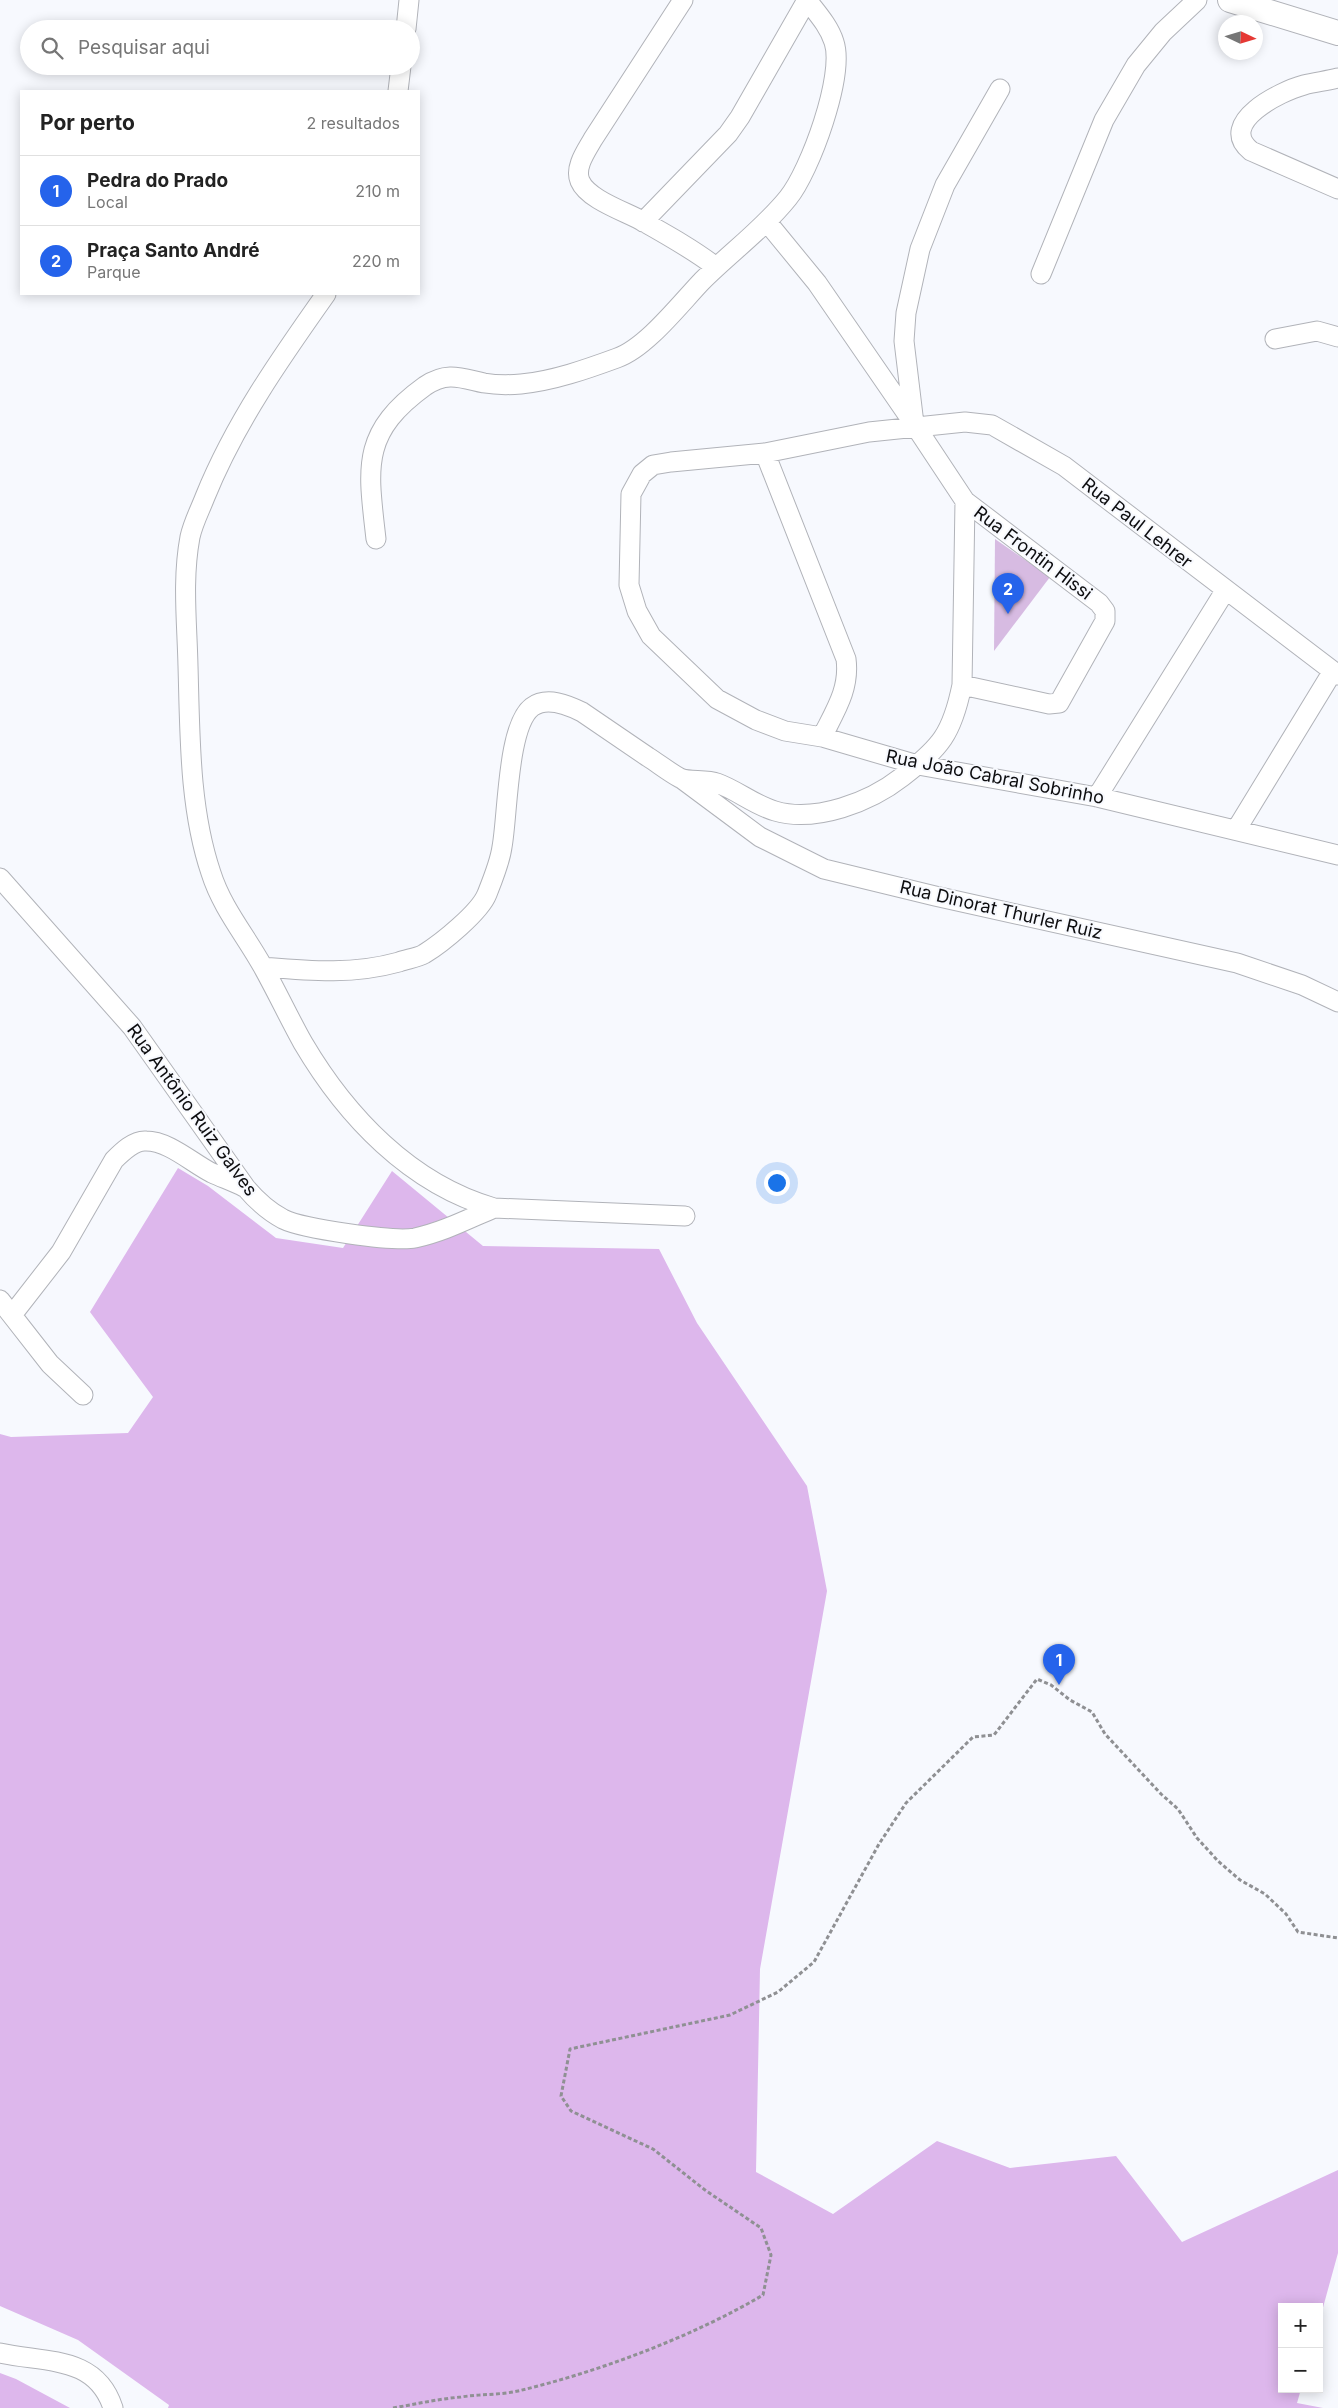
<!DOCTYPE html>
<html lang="pt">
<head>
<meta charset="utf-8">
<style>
	:root { --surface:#fff; --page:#f2f2f2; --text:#222; --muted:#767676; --line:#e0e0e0; --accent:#2563eb }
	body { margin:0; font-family:Inter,sans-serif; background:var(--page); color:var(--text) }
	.controls { position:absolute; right:15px; bottom:15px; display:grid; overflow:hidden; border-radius:0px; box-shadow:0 2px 12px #0003 }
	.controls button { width:45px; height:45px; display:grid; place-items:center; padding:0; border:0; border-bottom:1px solid var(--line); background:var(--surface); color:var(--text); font:25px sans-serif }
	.compass { position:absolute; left:1218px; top:15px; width:45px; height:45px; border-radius:50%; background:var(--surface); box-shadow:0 2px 12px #0003; rotate:94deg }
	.you { position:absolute; left:776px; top:1182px; width:18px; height:18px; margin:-12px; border:4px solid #fff; border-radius:50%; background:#1a73e8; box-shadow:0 0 0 8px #1a73e833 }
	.badge { display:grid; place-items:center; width:32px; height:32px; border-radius:50%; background:var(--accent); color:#fff; font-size:16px; font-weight:700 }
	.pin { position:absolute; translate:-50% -41px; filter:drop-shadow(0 1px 2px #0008) }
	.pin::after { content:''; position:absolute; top:26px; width:18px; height:15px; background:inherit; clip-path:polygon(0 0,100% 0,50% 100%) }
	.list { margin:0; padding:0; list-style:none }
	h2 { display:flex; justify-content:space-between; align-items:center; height:65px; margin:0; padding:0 20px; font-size:21px }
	h2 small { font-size:16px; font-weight:400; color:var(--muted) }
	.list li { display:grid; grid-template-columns:32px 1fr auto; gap:15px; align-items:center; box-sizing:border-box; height:70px; padding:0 20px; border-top:1px solid var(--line) }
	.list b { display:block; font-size:19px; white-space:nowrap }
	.list p { margin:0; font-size:16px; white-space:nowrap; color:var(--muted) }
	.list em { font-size:16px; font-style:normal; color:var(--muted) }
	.icon { flex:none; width:28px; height:28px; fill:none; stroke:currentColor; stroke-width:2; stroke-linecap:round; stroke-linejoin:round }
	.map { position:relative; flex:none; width:1338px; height:2408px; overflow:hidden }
	.search { position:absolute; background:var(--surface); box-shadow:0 2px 12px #0003; left:20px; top:20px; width:400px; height:55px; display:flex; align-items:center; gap:12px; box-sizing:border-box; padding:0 18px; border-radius:28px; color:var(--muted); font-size:19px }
	.panel { position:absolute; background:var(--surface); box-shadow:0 2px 12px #0003; left:20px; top:90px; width:400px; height:205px; border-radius:0px }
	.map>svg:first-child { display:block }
	.green { fill:#d7bbe2 }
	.forest { fill:#ddb7ec }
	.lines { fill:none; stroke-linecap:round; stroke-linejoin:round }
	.minor-casing { stroke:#b1b3b9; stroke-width:21 }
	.tertiary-casing { stroke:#b1b3b9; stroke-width:26 }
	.path { stroke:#8f9093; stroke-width:3; stroke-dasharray:4 2.5; stroke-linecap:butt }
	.minor { stroke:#fff; stroke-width:19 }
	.tertiary { stroke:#fff; stroke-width:24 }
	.labels { text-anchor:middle; stroke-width:4; stroke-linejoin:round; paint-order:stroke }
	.street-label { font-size:18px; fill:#0d0d0f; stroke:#f7f9fe }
</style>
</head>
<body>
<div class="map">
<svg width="1338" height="2408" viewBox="0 0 1338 2408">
	<rect width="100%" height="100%" fill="#f7f9fe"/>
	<path class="green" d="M995,539L1050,577L994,651Z"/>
	<path class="forest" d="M178,1168L208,1186L276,1238L343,1248L392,1171L483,1246L659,1249L697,1323L807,1486L827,1591L760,1969L756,2172L833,2214L937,2141L1010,2168L1116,2156L1182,2242L1338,2170V2253L1319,2322V2307H1282V2389H1301L1297,2403L1323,2408H168L169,2405L78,2340L0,2306V1434L11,1437L128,1433L153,1397L90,1312Z
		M0,2373L16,2379L70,2408H0Z"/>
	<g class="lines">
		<defs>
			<path id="minor" d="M683,0L593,139C587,150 574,167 580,181C588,200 627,212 644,222C669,236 694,250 716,267
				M406,29L409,0
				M1338,78C1327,81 1315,82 1304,85C1281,91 1216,123 1251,151L1338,189
				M398,91L401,66
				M643,222L728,134L740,117L807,0
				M767,222L817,283L912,421
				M1041,274L1104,120L1136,65L1163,32L1197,0
				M326,294C280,359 235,423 205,497C200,510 193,523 190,537C182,580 187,622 188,666C190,734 189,808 211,873C222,908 246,936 263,967C277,992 289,1018 303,1043C346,1116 410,1184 494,1208L685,1216
				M1275,339L1317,331L1338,337
				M765,453L846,659C850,689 835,711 822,737
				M376,539C368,468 360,433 425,386C447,371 461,378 484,383C496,385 509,385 521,384C553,381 587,369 617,358C646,348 680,304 702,281C730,253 763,229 788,198C810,171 845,75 834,42C829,26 817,13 807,0
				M1338,675L1064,466L992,425L965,422L869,432L765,453L671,462L653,465L642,474L631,494L629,585L637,611L651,636L717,699L756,720L785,731L822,737L918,765L1097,797L1338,855
				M962,685L1049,704L1059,703L1105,621V611L1099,603L965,501
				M682,779L760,837L824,869L935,896L1237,963L1302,985L1338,1002
				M1097,797L1225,591
				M1236,830L1333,671
				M0,878L132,1027L246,1188C257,1201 268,1211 283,1219C303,1229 394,1242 415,1238C443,1232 468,1219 494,1208
				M263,967C311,971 352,975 399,962C407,959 417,958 424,954C442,943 480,912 487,894C493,879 500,862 502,847C508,815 507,726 532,707C547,696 568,705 582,712C604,727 626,742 648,757C659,764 669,772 680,778C688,782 706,779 717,783C737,790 754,805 775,811C816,823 870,802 902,777C941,747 952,734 962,685L965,501L914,424L904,341L906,313L920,249L945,185L1000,89
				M0,1300L50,1364L83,1395
				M12,1315L61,1252L114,1160C122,1152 134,1140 146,1141C169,1141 192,1163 212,1173C223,1178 234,1182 244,1187
				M0,2353C45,2363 96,2355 113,2408"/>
			<path id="tertiary" d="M1230,0L1338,33"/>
		</defs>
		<use href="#minor" class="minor-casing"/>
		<use href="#tertiary" class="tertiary-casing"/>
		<path class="path" d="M393,2408C416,2404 438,2399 461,2397C480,2394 500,2395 518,2391C598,2372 692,2337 763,2295L771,2255L761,2228L705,2190L653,2149L571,2111L561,2096L570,2049L730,2015L778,1992L814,1962L879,1844L906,1803L973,1737L994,1735L1037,1679L1051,1685L1070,1700L1092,1712L1105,1734L1161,1794L1178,1809L1197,1838L1218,1861L1240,1880L1265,1894L1286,1914L1298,1932L1338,1938"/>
		<use href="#minor" class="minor"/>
		<use href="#tertiary" class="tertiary"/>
	</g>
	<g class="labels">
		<g class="street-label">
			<text transform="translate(1137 523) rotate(38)" y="6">Rua Paul Lehrer</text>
			<text transform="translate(1033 553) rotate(37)" y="6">Rua Frontin Hissi</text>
			<text transform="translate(995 777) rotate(11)" y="6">Rua João Cabral Sobrinho</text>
			<text transform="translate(1001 910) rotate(13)" y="6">Rua Dinorat Thurler Ruiz</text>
			<text transform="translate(192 1110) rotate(54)" y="6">Rua Antônio Ruiz Galves</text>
		</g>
	</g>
</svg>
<div class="controls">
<button>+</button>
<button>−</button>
</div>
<svg class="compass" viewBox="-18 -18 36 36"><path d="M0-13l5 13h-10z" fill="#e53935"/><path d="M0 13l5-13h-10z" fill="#767676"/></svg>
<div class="you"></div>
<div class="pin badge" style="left:1059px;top:1685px">1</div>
<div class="pin badge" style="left:1008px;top:614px">2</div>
<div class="search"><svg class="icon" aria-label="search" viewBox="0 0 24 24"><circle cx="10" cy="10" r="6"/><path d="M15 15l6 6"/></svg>Pesquisar aqui</div>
<section class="panel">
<h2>Por perto<small>2 resultados</small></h2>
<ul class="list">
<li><span class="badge">1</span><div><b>Pedra do Prado</b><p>Local</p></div><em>210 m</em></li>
<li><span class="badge">2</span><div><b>Praça Santo André</b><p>Parque</p></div><em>220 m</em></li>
</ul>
</section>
</div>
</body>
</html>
